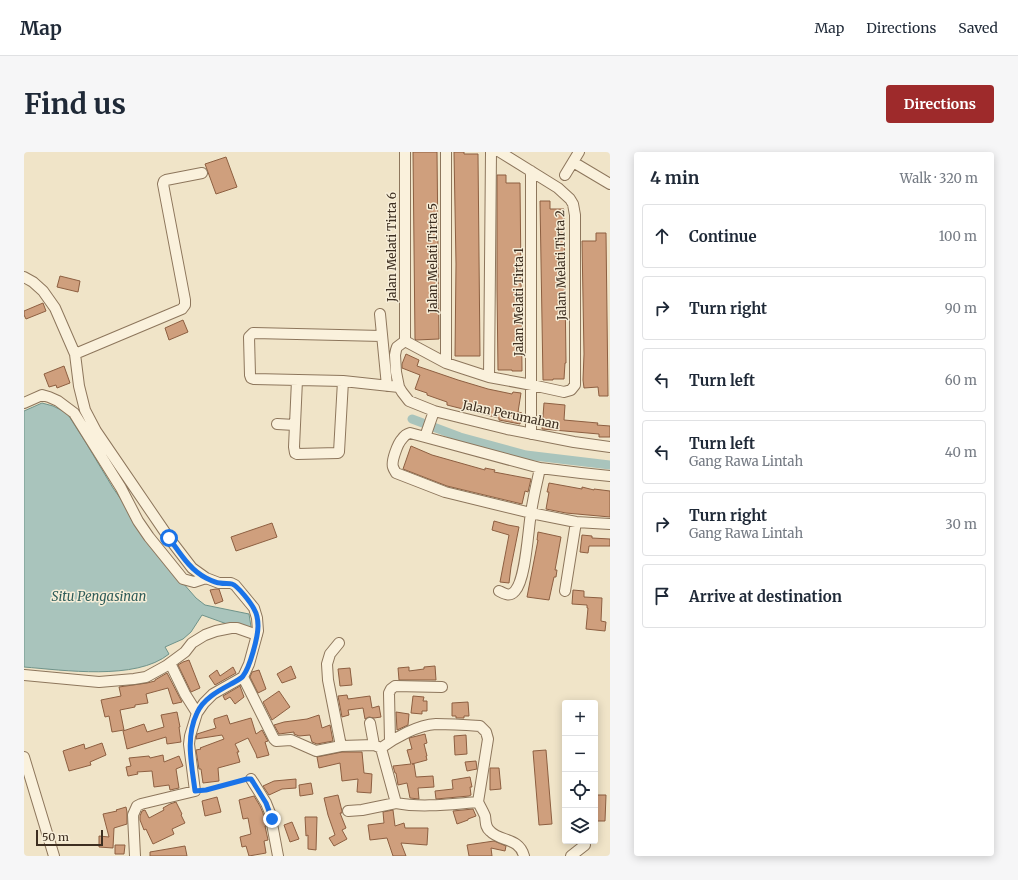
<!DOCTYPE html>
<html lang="en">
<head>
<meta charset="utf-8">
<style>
	:root { --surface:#fff; --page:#f6f6f7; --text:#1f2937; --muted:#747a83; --line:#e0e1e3; --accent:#9e2a2b }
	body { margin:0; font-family:Merriweather,serif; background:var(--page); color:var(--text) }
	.controls { position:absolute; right:12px; bottom:12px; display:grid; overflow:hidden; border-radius:4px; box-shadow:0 2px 10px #0003 }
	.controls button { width:36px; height:36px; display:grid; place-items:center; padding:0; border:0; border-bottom:1px solid var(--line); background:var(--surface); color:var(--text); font:20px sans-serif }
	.scale { position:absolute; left:12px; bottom:10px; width:67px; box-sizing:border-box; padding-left:4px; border:2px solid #3d2e20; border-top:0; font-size:11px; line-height:14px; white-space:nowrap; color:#3d2e20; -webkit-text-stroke:3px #f7eed8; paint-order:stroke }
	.stop { position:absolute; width:12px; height:12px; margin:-9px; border:3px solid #1a73e8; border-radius:50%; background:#fff }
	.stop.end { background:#1a73e8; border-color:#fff; box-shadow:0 1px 4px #0008 }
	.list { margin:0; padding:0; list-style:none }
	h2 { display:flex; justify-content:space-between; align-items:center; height:52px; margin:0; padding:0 16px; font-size:17px }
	h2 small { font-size:13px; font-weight:400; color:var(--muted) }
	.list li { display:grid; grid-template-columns:26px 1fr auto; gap:12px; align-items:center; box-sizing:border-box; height:64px; margin:0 8px 8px; padding:0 8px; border:1px solid var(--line); border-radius:4px }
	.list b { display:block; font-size:15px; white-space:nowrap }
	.list p { margin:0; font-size:13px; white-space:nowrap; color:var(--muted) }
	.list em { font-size:13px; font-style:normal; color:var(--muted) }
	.icon { flex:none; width:22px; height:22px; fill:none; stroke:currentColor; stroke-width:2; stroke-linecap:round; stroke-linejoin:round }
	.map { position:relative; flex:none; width:586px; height:704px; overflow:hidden; border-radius:4px }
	header { display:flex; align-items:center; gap:24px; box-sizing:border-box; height:56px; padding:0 20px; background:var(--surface); border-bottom:1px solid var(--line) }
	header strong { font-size:19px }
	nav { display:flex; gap:22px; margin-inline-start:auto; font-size:14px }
	.intro { display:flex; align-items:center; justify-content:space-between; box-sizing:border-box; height:96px; padding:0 24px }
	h1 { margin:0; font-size:28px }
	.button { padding:10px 18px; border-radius:4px; background:var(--accent); color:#fff; font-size:14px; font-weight:700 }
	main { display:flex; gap:24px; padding:0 24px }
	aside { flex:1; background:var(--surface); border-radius:4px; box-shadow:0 2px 10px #0003 }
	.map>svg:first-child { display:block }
	.water { fill:#a9c4bc; stroke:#6f938a }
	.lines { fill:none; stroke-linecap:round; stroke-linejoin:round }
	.canal { stroke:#a9c4bc; stroke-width:9 }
	.building { fill:#cf9f7d; stroke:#8d5f41 }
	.minor-casing { stroke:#8d765c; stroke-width:12 }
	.path { stroke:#8d765c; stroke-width:1.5; stroke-dasharray:3 2; stroke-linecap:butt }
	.minor { stroke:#faf1dc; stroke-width:10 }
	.route { stroke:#1a73e8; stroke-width:5 }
	.labels { text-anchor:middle; stroke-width:3; stroke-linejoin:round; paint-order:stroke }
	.street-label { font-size:12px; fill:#3d2e20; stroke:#f7eed8 }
	.water-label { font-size:13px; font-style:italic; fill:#2f5d5a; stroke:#f7eed8 }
</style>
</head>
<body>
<header>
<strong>Map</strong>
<nav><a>Map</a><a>Directions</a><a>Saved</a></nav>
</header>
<div class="intro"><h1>Find us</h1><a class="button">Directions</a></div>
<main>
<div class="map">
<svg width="586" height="704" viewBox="0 0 586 704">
	<rect width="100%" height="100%" fill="#f0e4c8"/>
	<path class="water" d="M18,251L29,254L43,261L62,291L89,336L145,415L172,446L181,453L225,462L228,481L178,463L167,480L159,487L141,495L145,502C112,529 39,518 0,515V259Z"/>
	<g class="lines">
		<path class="canal" d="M388,267L436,285L502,303L586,313"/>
	</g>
	<path class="building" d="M389,0H413L415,187L392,188L391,187Z
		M430,0H440V2H454L456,204H431L432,112Z
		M202,5L213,35L192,42L181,12Z
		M473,23H482V31H496L498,219H488V218H474L473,137Z
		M516,49H526V57H540L542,211H541L540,227H529V228H519Z
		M572,81H582L584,244H575L574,235L560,236L559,228L560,202L558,89H572Z
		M36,124L56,129L54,140L33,135Z
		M19,151L22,159L2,167L0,163V159Z
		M159,168L164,180L145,188L141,176Z
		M382,202L395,208L393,214L434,228L464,237L488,242L489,240L497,241L494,260L498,261L496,272L475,268V266L423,253V250L403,243V241L391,237L396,223L378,216V212Z
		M40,214L46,231L33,236L32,233L25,235L20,222Z
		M520,251L541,253L540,268L574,271L573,273L586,274V285H575V282L518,277Z
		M387,294L408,303L461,318V316L471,318L470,320L507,327L504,340L501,339L498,352L423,334L379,317Z
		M525,331L558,337V335L570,338V337L586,339V365L542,361L522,357L525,340H523Z
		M470,369L484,373L495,375L487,415L485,431L476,430L485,383L468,378Z
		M248,371L253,385L212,399L207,385Z
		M514,380L537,385L531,418H533L532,425H530L525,448L503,445L514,388H513Z
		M558,383L568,384V386L586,387V394H565L564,401L556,400Z
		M192,437H195L199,449L191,452L186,438Z
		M549,438L560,439V445L578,446L577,469L582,470L581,479L562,477L564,456H563V453L548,452Z
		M165,508L176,536L167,540L154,513L159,510Z
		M267,514L272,526L258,531L253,522Z
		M411,514L412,528H375L374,516L385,515V519L400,517V515Z
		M209,515L212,521L191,533L185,524L193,518L196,524Z
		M326,516L328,533L316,534L314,517Z
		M235,518L242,537L234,541L226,525L228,520Z
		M143,521L158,550L149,552L144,536L122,542L124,551L111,553V555L96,558L100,578L88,580L85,564L81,565L77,548L97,544L95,535L123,531L131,529V528Z
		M216,534L220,545L211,552L206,545L201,548L199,544Z
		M255,539L266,555L248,568L239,550Z
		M323,543L324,547L346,544L348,556L355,554L357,565L350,566L345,565L341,567L339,556L324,558L325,563L318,565L314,544Z
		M389,544L400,545L399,549H403V559H398V562L387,561Z
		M444,550L445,564H440V566H432V564H428V551Z
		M153,560L156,575H155L157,590L143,592L142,585L103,597L99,579L120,572L123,580L140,575L137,563Z
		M372,560L385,562L384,573L373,578Z
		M203,563L206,572L227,566L232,582L238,578L244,589L241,590L245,603L233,606L232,602L224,586L211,592L215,600H213L216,610L194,616L195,629L179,631L177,617H175L172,598L177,597L176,596L200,587L198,583L172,587L173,582L192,576L190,570V567Z
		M295,563L298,576L306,573L309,589L293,592L288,590L286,583L275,584L270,582V580L255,582L250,573L260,570L283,567Z
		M401,582L403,591L400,592L403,604H402L403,608L388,612H390L392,625L409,624L410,635L394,636L395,647L386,646L383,631L374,633L372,621H371L369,614L387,612L383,598L388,597L385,586Z
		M442,583L443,602L431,603L430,584Z
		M78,591L82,603L66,610L67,613L45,619L39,599L60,592L61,597Z
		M522,598L528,672L515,673L509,599Z
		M318,600H338L340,621L348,622L347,641L333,640L334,627L318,629L316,611L295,616L293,605Z
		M139,603L140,610L155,604L159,614L152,617L155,636L146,638L145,633L130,635L128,619L113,620L114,622L104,624L102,615L107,614L105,606L125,604L126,606Z
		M452,609L453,617L443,619L441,610Z
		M466,616H475L477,637L466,638Z
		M446,625L448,635H446L447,643L445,644L412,647L411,639L429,637L428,628Z
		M272,627V636L258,637L245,643L239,634L250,629Z
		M287,631L289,642L276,644L275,633Z
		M314,643L318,659V661H316L322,676L318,678L323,687L310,694L305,686L311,683L304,663L300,646Z
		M571,643H582L581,669H571Z
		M230,644L236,654L239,661L242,674H241L244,688L240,689L242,701L225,704L222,694L218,695L216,685L227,682L224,666L219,667L215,648Z
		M193,645L197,660L181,664L178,649Z
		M152,650L158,662L157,663L161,671L148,677L150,682L129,692L122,677L120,678L116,668V664L118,659L121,658L125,666L140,658L139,656L146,652Z
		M102,655L103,660V672L90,676L89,696L75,695V684L85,685L79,662L93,659L92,658Z
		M449,657L452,664L444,667V668L433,672L429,659Z
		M369,658L371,674L380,671L381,676H404L403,693L377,691L382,704H369L363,686L346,688L344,673L360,671L359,660Z
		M281,665H293L292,698L284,697V683L282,684Z
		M268,670L275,687L266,690L260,673Z
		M470,689L482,694L481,699L467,696L468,704H445L443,693Z
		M91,693H101L100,702H91Z
		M161,694L163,704H126V700Z"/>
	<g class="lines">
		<defs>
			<path id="minor" d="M549,10L586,32
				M507,19V282
				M541,23L555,0
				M0,125L9,130L19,139L31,156L51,202L55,234L61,258L72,279L145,386L168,416L182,426L195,431H207L211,433L230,456L233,466L234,479L225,512L219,525L189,542L180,551L173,561L166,584L165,592L171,639L117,652L113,654L109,663L111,704
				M356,162L363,234
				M358,184L229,181L225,185L226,223L227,226L230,227L319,229L375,235
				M381,189L422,211L465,225L508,233L540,240L547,238L551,233V63L549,52L546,47L534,36L476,0
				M381,189L373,195L372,198L371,203L372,220L375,235L378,240L385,249L410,259L483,277L550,290L586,295
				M381,189V0
				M51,202L158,157L161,153V148L139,32L140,29L142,28L178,21
				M422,211V0
				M465,225L467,0
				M273,228L270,295L271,301L273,302L314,301L315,300L319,229
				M0,251L18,243L25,245L34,249L50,261L97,336L114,369L125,385L159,427L170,430L182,426
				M410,259L401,285L386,281C382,282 380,284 378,287C374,291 367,309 369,315C370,318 371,319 372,321L421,340L507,361L552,370L586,372
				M253,272L271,273
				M401,285L516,316L557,321L586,324
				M475,439C481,442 486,445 491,439C502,427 504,378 507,361C509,346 513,331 516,316
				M541,439L552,370
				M315,491L306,502L303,512L304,528L317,594
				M146,511L161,542L173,561
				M0,523L75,530L110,527L122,525L142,514L161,500L168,491L181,483L192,479L207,476H213L233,483
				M219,525L250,587L252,589L267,588L292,599L317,594L350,593L357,596L372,651C398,656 427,652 454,650C456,654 459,659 461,664C462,670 461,675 466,679C476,690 495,685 500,704
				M346,571L350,593
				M366,589L365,541L367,537L371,534L418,535
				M357,596C372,585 394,573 412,572C427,572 442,573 456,574L462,580L464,587L454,650
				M0,605L30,704
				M227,627L229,630L242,651L246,661L254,704
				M324,659L338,658L372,651
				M547,704L561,693"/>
		</defs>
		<use href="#minor" class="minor-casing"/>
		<path class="path" d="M180,639L217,629"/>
		<use href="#minor" class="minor"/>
	</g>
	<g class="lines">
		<path class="route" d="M145,386C156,401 166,418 182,426C186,428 192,431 196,431C200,432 205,431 208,432C214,434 227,451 230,457C233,462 234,468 234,474C234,485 226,515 219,524C217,527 210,530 207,532C194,539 179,547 173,561C161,586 168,614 171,639L182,638L223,627H227L229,630L242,651L248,667"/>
	</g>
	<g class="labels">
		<g class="street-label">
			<text transform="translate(368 95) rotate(-90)" y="4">Jalan Melati Tirta 6</text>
			<text transform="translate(409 106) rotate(-90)" y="4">Jalan Melati Tirta 5</text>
			<text transform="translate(537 113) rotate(-91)" y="4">Jalan Melati Tirta 2</text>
			<text transform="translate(495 150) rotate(-90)" y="4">Jalan Melati Tirta 1</text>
			<text transform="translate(487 263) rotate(12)" y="4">Jalan Perumahan</text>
		</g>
		<g class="water-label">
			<text x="75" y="449">Situ Pengasinan</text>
		</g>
	</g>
</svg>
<div class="controls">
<button>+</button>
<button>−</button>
<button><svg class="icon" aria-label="locate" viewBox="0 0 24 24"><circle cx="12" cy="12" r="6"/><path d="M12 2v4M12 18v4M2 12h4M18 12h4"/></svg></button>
<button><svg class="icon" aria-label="layers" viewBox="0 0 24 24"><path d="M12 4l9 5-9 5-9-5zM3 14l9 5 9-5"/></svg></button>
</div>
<div class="scale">50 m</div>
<div class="stop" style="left:145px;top:386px"></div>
<div class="stop end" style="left:248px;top:667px"></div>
</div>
<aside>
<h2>4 min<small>Walk · 320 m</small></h2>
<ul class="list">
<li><svg class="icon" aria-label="ahead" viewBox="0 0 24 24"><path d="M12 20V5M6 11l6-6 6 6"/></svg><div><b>Continue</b></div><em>100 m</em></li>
<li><svg class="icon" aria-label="right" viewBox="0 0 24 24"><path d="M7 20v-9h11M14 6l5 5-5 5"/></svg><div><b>Turn right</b></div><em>90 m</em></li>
<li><svg class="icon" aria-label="left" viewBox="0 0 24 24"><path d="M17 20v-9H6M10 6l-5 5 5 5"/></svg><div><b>Turn left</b></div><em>60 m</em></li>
<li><svg class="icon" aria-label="left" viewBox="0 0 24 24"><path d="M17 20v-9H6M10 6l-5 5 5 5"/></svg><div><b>Turn left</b><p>Gang Rawa Lintah</p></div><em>40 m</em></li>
<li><svg class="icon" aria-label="right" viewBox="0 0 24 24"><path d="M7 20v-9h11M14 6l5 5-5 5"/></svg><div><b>Turn right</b><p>Gang Rawa Lintah</p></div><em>30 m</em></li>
<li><svg class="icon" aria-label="arrive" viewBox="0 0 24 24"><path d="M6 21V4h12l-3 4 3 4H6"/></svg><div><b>Arrive at destination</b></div></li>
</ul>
</aside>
</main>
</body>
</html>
